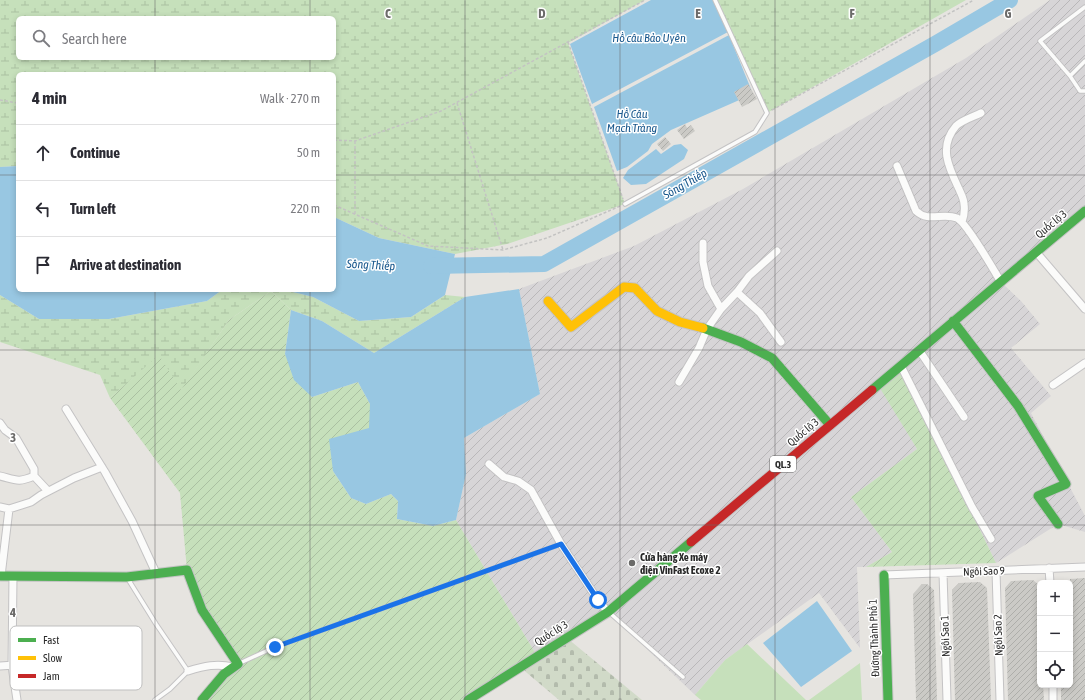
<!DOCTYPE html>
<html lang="en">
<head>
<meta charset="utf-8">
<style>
	:root { --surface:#fff; --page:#f7f7f7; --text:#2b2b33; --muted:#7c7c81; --line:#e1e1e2 }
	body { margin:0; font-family:"Asap Condensed",sans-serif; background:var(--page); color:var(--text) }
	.controls { position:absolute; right:12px; bottom:12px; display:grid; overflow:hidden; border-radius:6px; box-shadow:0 2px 6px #0003 }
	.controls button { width:36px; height:36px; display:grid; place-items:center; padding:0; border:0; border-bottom:1px solid var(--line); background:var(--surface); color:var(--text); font:20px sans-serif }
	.stop { position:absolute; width:12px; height:12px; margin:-9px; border:3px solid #1a73e8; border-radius:50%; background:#fff }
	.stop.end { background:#1a73e8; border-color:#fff; box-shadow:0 1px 4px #0008 }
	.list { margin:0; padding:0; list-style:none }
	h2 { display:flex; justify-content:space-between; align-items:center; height:52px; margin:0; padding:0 16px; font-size:17px }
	h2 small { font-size:13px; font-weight:400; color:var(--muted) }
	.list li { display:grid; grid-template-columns:26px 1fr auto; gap:12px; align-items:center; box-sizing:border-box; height:56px; padding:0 16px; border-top:1px solid var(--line) }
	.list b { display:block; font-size:15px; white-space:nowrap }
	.list em { font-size:13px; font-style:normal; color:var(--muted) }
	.icon { flex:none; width:22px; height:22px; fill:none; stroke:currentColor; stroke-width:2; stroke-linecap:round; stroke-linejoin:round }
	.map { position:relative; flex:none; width:1085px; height:700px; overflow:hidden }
	.search { position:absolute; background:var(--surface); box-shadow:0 2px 6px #0003; left:16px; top:16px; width:320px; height:44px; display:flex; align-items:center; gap:10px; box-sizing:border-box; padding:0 14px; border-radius:6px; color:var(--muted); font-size:15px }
	.panel { position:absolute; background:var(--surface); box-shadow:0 2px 6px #0003; left:16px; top:72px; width:320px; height:220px; border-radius:6px }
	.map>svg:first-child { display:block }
	.industrial { fill:url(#industrial-furrows) }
	.grass { fill:#c6e0bb }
	.wetland { fill:url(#wetland-marsh); fill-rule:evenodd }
	.cemetery { fill:url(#cemetery-stones) }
	.garden { fill:url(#garden-furrows) }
	.water { fill:#98c7e2 }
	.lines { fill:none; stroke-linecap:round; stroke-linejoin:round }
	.river { stroke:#98c7e2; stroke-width:16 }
	.building { fill:url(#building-hatch) }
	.lane-casing { stroke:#c4c3c4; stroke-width:5.5 }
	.street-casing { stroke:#c4c3c4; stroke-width:9 }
	.fast-casing { stroke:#c4c3c4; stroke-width:11 }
	.slow-casing { stroke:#c4c3c4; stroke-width:11 }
	.jam-casing { stroke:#c4c3c4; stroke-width:11 }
	.path { stroke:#c3c3c2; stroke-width:1.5; stroke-dasharray:3 2; stroke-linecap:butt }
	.lane { stroke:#fbfbfa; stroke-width:3.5 }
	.street { stroke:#fbfbfa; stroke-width:7 }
	.fast { stroke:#4caf50; stroke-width:9 }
	.slow { stroke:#ffc107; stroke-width:9 }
	.jam { stroke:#c62828; stroke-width:9 }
	.route { stroke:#1a73e8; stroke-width:5 }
	.grid { fill:none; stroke:#6b6a69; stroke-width:1; stroke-opacity:0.55 }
	.poi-dot { fill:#6b6a69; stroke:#fff; stroke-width:1.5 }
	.labels { text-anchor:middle; stroke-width:3; stroke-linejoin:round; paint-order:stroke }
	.shield { fill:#fff; stroke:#696969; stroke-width:1 }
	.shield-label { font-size:10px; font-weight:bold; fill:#292929 }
	.street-label { font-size:11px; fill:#292929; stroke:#fff }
	.poi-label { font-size:11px; font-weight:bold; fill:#292929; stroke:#fff; text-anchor:start }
	.water-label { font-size:12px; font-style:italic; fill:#19588d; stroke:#fff }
	.key { fill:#fff; stroke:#bfbfbf; stroke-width:1 }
	.key-label { font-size:11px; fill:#292929 }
	.grid-label { font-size:13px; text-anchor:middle; font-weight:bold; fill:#6b6a69; stroke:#fff; stroke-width:3; stroke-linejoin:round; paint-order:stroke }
</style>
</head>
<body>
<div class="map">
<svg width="1085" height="700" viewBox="0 0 1085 700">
	<defs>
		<pattern id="industrial-furrows" width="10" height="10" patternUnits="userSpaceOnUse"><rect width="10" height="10" fill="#d7d5d7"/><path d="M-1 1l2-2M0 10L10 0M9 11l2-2" fill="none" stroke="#b9b7b9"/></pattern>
		<pattern id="wetland-marsh" width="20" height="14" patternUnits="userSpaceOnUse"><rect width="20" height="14" fill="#c6e0bb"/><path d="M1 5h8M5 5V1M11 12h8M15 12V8" fill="none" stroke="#aac0a1"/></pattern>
		<pattern id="cemetery-stones" width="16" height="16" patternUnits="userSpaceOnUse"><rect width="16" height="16" fill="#d1dac8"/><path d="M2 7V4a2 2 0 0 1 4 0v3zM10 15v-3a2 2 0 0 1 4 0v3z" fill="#b3bbac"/></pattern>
		<pattern id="garden-furrows" width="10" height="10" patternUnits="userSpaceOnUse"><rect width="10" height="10" fill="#c6e0bb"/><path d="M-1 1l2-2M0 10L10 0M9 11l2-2" fill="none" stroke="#aac0a1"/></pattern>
		<pattern id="building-hatch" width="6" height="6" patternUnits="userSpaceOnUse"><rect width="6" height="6" fill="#cbcac6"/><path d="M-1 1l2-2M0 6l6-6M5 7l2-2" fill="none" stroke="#aeaeaa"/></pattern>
	</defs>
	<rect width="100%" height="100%" fill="#e6e4e0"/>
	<path class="industrial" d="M1050,0H1085V211L1001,282L1021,301L1040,324L1011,348L1051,396L1031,413L1085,516V532L1058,524L996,563L901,367L879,385L917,449L851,497L892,552L866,567H857L860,648L819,593L725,660L695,695L608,612L537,656L456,520L466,474L464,438L540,394L519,289L634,246L743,189L966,58Z"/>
	<path class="grass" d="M747,644L806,700H701L695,695L725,660Z
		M860,663L862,700H809Z"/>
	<path class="wetland" d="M0,0H645L568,43L625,204L507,244L455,254L379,238L334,217V74H18V166L0,167ZM18,18H334V58H18Z
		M715,0H966L767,113Z
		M222,290H285L313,297L359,321L411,317L445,295L465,297L374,353L322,321L291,310L271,291L229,320L181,391L159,356L110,398L100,375L0,342V295L39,319H109L207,301Z"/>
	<path class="cemetery" d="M567,638L642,700H559L520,667Z"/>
	<path class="garden" d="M271,291L291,310L285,354L312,397L358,382L370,404V428L333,471L351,498L366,504L391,494L398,501L397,519L433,526L456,520L537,656L468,700H207L238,664L202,610L187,570L180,493L110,398L159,355L181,390L229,320Z
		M901,366L996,563L866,567L892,552L851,497L917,449L878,385Z"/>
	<path class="water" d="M651,0H713L728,32L592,104L570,44Z
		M729,35L753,94L671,130L652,144L648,151L627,167L617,171L594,107Z
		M681,144L688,150L684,159L646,184L631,185L623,178L628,170L656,149L661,154L674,145Z
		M18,166V290H222L207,301L109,319H39L0,295V167Z
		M334,217L379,238L455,254L445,295L411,317L359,321L313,297L285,290H334Z
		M519,289L540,394L464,438L466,474L456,520L433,526L397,519L398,501L391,494L366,504L351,498L333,471L329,439L369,428L370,404L358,382L312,397L294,380L285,354L291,310L322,321L374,353L465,297Z
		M817,601L852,651L801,687L763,643Z"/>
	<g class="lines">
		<path class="river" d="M431,266L544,264L935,44L1010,0"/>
	</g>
	<path class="building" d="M748,84L757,99L742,107L734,92Z
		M685,124L687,128L691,125L695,131L684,139L677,130Z
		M665,137L671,144L663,151L657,144Z
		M1085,578V700H1061V685H1070V579Z
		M1033,580L1040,586V685H1043L1044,700H1008L1005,588L1011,581Z
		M980,582L987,588L991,700H955L952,590L959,583Z
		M922,584H927L934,590L937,700H916L913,594Z"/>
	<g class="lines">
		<defs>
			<path id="lane" d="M1085,7L1040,41L1070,76L1085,61
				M1070,76L1080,91H1085
				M625,204L755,132L767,113L715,0
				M128,579L156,624L188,671L170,689L155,700
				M611,614L683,677
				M240,663L275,647L561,544"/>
			<path id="street" d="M897,166L916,211C929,223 942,212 957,218C967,223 993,269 1001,282
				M962,222C964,216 965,210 964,204C964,199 961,194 959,189C949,168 938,147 956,126C962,120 973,117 981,113
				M703,243V262L708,286L721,309
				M1036,252L1085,309
				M737,292L749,276L777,251
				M919,350L964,417
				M901,366L972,507L991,539
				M679,382L699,348L707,329L721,309L737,292L760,313L781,342
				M1053,385L1085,363
				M66,409L105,472L132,521L156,573
				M0,423L5,430L16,438L34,469V476
				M489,464L504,477L518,481L531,490L561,544L598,600L608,612
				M0,476C16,480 18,483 34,476L48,491
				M0,507L9,509
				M1049,568L1050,583
				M996,571L1000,700
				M943,573L947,700
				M884,575L1085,567
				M1,576L9,509L31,502L41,495L74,478L102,467
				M13,576L12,666L17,700
				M0,666L72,661
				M188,671C204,666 217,663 233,667
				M1053,685V700"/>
			<path id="fast" d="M953,321L1018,406L1066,484L1038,496L1058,524
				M703,328L741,342L772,358L830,425
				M872,390L1085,211
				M884,575L888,700
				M0,576L127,577L187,570L202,610L238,664L224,674L202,700
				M468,700L608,612L691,542"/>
			<path id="slow" d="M548,301L571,327L624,287L635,288L657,311L680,322L703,328"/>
			<path id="jam" d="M691,542L872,390"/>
		</defs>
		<use href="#lane" class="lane-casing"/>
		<use href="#street" class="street-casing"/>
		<use href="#fast" class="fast-casing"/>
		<use href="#slow" class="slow-casing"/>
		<use href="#jam" class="jam-casing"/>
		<path class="path" d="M568,42L623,199
			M0,100L18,103
			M457,103L503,250
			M772,110L974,0
			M334,140L355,141L441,111L645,0
			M355,141V214
			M334,205L428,246L503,250L547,238L620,206"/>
		<use href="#lane" class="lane"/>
		<use href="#street" class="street"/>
		<use href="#fast" class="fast"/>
		<use href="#slow" class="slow"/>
		<use href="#jam" class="jam"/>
	</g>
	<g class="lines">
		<path class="route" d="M275,647L561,544L598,600"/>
	</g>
	<path class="grid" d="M155,0V18M310,0V18M465,0V700M620,0V700M775,0V700M930,0V700M155,58V74M310,58V74M0,175H18M334,175H1085M155,290V700M310,290V700M0,350H1085M0,525H1085"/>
	<circle class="poi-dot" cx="632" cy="563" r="4"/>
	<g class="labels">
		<rect class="shield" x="770" y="456" width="26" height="16" rx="3"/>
		<g class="shield-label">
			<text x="783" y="468">QL.3</text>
		</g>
		<g class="street-label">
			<text transform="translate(1051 224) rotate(-40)" y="4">Quốc lộ 3</text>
			<text transform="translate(803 432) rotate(-40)" y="4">Quốc lộ 3</text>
			<text transform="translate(984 571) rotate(-2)" y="4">Ngôi Sao 9</text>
			<text transform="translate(551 633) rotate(-32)" y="4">Quốc lộ 3</text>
			<text transform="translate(998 635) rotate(-92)" y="4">Ngôi Sao 2</text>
			<text transform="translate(945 636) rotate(-92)" y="4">Ngôi Sao 1</text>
			<text transform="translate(874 638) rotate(-92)" y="4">Đường Thành Phố 1</text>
		</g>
		<g class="poi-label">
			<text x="640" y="561">Cửa hàng Xe máy<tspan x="640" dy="13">điện VinFast Ecoxe 2</tspan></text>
		</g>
		<g class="water-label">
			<text x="649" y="42">Hồ câu Bảo Uyên</text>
			<text x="632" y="118">Hồ Câu<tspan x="632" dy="14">Mạch Tràng</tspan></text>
			<text transform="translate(685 184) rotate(-30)" y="4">Sông Thiếp</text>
			<text transform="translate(371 265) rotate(3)" y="4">Sông Thiếp</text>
		</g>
	</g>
	<rect x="10" y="626" width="132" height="64" rx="6" class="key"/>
	<rect x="18" y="638" width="18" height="4" fill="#4caf50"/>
	<rect x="18" y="656" width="18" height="4" fill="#ffc107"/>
	<rect x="18" y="674" width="18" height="4" fill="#c62828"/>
	<g class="key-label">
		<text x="43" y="644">Fast</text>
		<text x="43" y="662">Slow</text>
		<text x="43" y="680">Jam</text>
	</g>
	<g class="grid-label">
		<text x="388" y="18">C</text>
		<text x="542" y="18">D</text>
		<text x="698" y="18">E</text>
		<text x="852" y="18">F</text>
		<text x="1008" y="18">G</text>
		<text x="13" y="442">3</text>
		<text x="13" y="617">4</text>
	</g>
</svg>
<div class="controls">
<button>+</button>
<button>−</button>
<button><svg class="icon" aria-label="locate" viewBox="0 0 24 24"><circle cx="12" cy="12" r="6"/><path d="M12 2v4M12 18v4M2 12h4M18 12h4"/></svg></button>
</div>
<div class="stop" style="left:598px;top:600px"></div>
<div class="stop end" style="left:275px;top:647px"></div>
<div class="search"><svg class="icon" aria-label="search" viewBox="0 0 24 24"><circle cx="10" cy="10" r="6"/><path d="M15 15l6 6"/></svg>Search here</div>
<section class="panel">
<h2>4 min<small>Walk · 270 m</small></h2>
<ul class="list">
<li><svg class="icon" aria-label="ahead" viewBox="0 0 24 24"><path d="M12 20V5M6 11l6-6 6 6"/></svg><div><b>Continue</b></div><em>50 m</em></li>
<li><svg class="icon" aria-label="left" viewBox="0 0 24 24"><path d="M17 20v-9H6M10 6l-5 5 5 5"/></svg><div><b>Turn left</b></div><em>220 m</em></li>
<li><svg class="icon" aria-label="arrive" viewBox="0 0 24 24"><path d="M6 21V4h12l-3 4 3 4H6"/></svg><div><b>Arrive at destination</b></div></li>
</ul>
</section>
</div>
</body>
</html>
